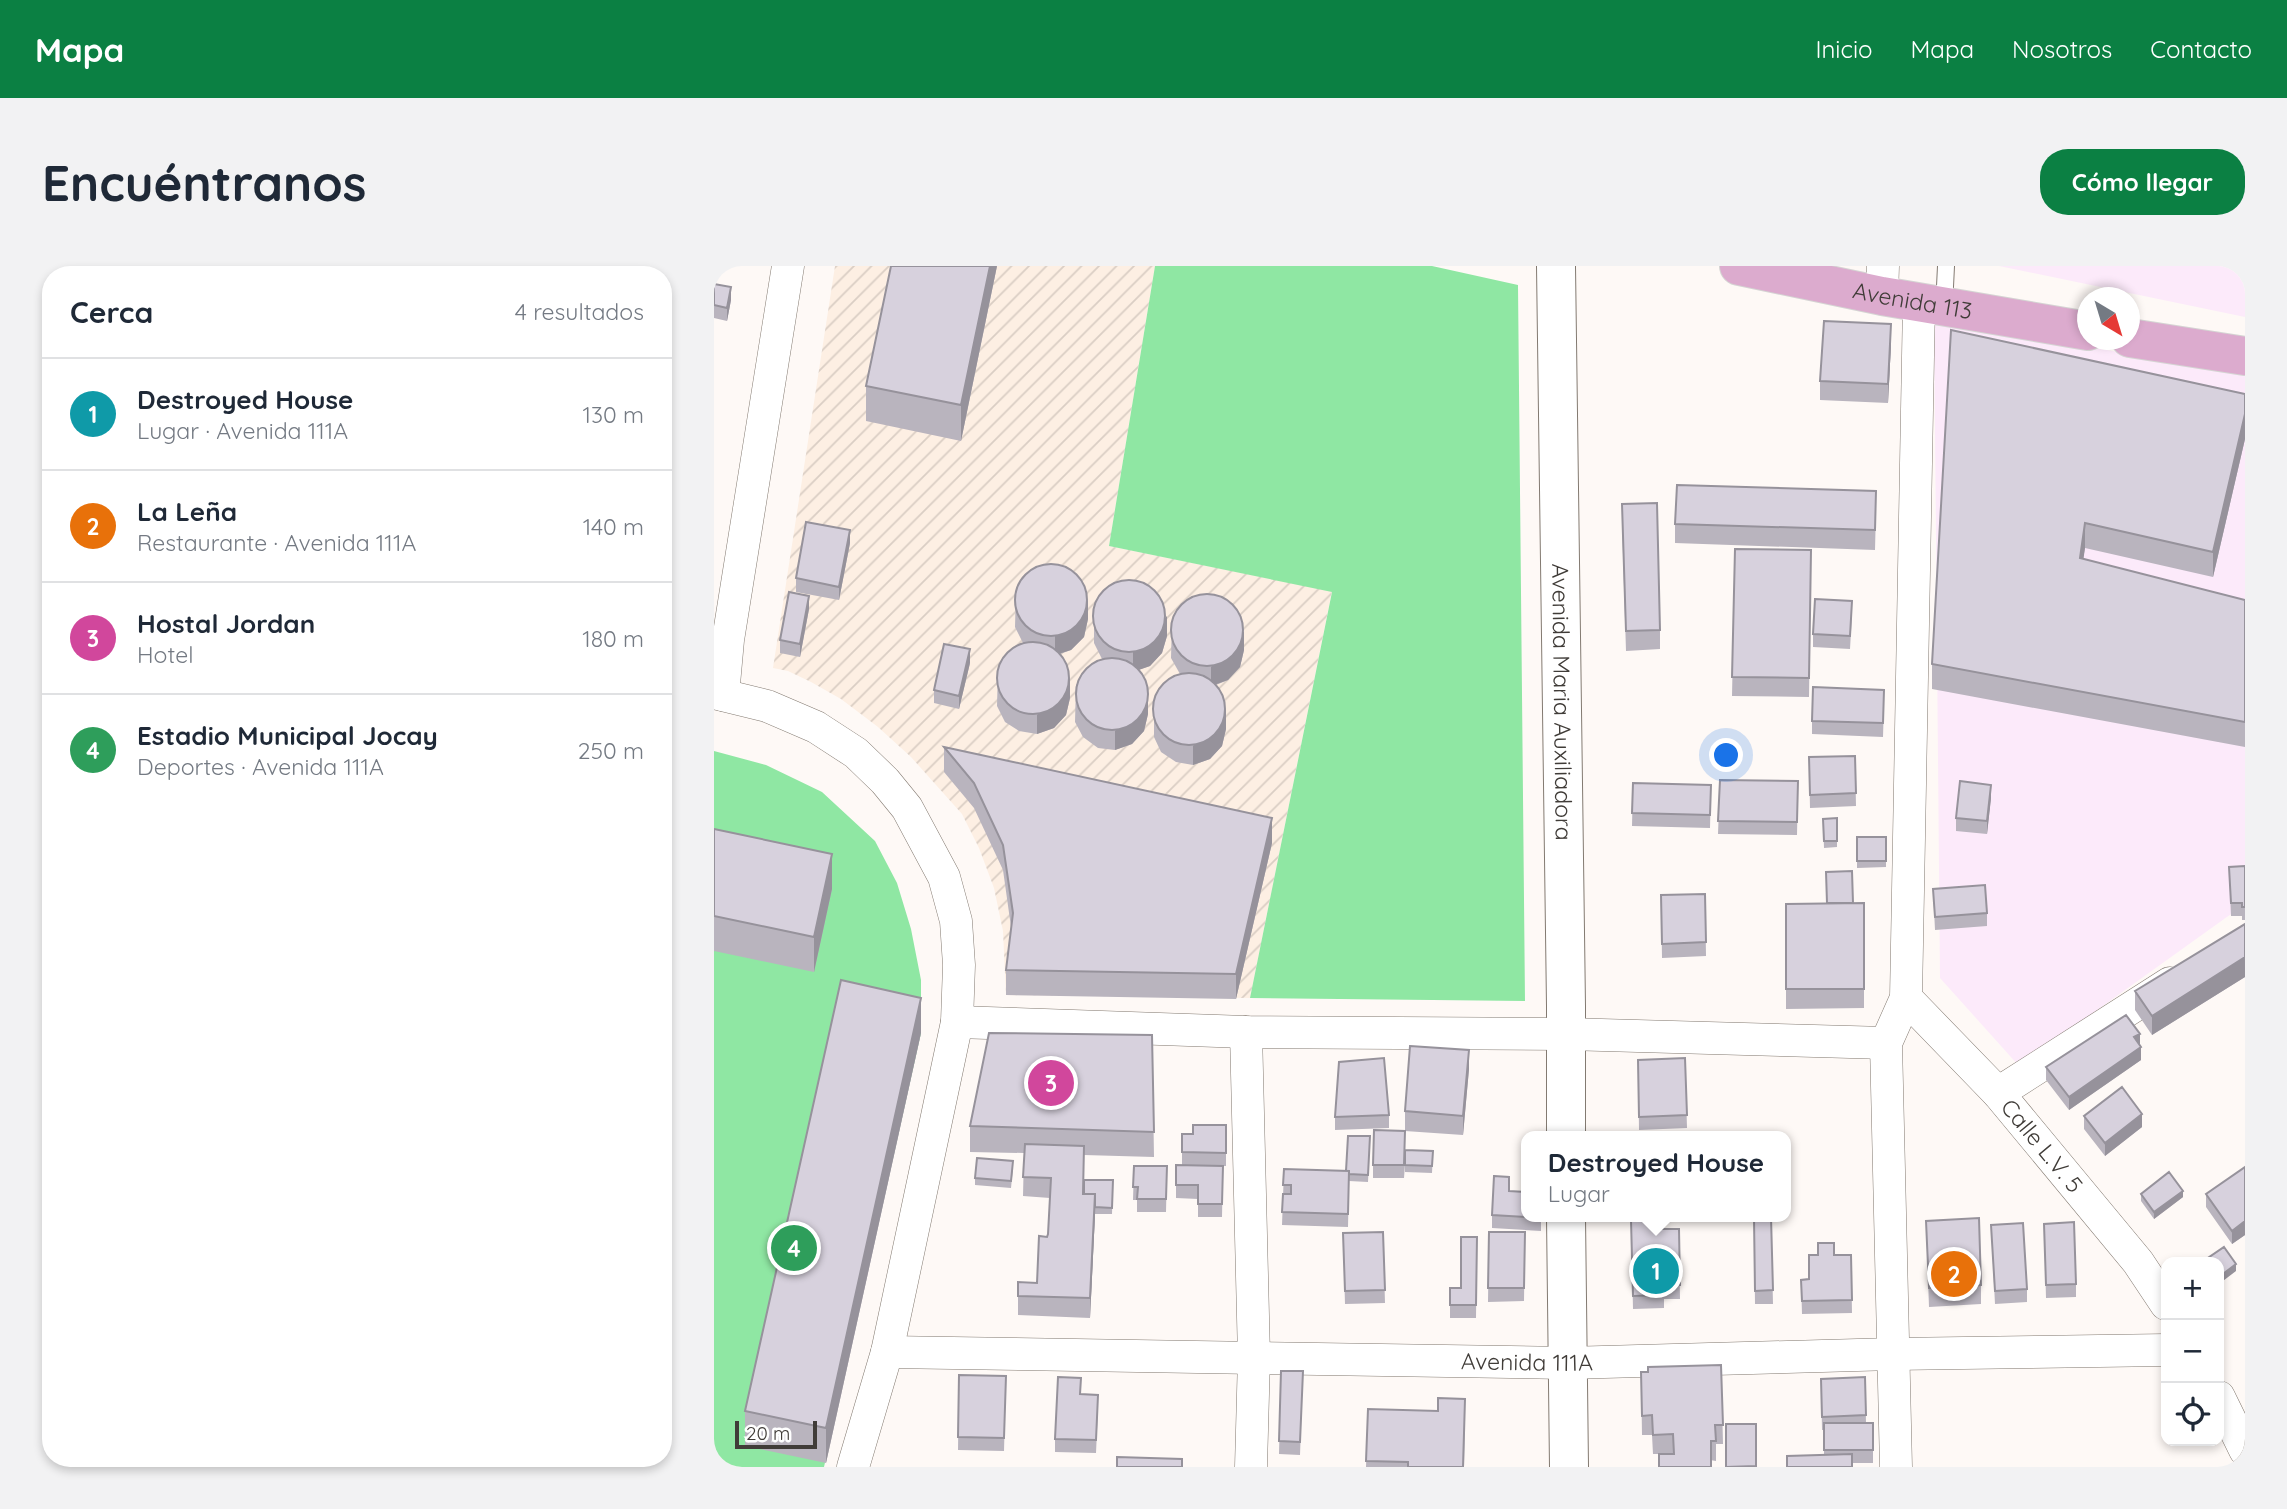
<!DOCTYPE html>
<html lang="es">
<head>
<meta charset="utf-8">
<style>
	:root { --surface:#fff; --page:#f2f2f3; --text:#1f2937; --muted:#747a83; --line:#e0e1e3; --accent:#0b8043 }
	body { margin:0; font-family:Quicksand,sans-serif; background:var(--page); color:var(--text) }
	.controls { position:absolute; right:21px; bottom:21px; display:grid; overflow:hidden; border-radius:14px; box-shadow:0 4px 10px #0003 }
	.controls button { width:63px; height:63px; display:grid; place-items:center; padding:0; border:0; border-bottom:2px solid var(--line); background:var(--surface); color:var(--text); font:35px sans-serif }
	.compass { position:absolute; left:1363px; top:21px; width:63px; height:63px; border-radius:50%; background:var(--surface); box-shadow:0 4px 10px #0003; rotate:142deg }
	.scale { position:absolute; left:21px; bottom:18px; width:82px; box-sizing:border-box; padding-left:7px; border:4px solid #403c38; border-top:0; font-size:19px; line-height:24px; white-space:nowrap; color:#403c38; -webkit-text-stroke:5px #fff; paint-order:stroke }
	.you { position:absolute; left:1013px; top:490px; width:24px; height:24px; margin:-18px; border:5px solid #fff; border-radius:50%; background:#1a73e8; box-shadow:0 0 0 10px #1a73e833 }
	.badge { display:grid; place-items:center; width:46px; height:46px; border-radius:50%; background:var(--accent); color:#fff; font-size:23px; font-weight:700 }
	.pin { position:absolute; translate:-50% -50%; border:4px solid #fff; box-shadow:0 2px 7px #0006 }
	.popup { position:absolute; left:807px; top:865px; width:270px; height:91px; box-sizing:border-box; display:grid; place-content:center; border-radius:14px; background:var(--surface); filter:drop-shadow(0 2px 5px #0005); font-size:23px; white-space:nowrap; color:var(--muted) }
	.popup b { font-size:26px; color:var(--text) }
	.popup::after { content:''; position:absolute; left:50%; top:100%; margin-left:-14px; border:14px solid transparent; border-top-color:var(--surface) }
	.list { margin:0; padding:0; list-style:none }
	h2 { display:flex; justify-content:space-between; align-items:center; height:91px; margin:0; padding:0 28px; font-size:30px }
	h2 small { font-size:23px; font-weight:400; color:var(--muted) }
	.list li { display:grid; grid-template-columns:46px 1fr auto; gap:21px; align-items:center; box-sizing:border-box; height:112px; padding:0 28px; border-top:2px solid var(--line) }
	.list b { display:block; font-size:26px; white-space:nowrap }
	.list p { margin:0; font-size:23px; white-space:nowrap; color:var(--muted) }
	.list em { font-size:23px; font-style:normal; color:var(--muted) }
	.icon { flex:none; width:38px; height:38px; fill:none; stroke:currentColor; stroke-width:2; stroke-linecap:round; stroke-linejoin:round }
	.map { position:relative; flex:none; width:1531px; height:1201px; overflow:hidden; border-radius:28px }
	header { display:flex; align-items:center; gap:42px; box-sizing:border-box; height:98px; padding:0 35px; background:var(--accent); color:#fff }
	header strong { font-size:33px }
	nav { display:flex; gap:38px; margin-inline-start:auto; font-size:24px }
	.intro { display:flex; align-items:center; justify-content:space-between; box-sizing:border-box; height:168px; padding:0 42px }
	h1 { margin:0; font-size:49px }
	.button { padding:18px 32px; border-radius:28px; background:var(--accent); color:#fff; font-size:24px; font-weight:700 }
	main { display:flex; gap:42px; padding:0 42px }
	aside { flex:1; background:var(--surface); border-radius:28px; box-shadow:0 4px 10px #0003 }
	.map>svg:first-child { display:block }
	.commercial { fill:#fceafa }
	.industrial { fill:url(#industrial-furrows) }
	.green { fill:#8fe7a3 }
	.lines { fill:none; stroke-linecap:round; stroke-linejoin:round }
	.lane-casing { stroke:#837a71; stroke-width:18 }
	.street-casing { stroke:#837a71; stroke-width:33 }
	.secondary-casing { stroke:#837a71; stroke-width:40 }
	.primary-casing { stroke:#d5d4d3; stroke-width:40 }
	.lane { stroke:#fff; stroke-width:16 }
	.street { stroke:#fff; stroke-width:32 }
	.secondary { stroke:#fff; stroke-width:38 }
	.primary { stroke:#dcabce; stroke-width:38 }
	.wall { fill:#b9b4be }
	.shaded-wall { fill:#96929b }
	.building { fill:#d7d1dd; stroke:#96929b; stroke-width:2 }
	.labels { text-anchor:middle; stroke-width:6; stroke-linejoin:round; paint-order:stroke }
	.street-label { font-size:23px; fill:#403c38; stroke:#fff }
</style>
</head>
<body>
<header>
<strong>Mapa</strong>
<nav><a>Inicio</a><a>Mapa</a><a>Nosotros</a><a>Contacto</a></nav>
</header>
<div class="intro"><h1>Encuéntranos</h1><a class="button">Cómo llegar</a></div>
<main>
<aside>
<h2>Cerca<small>4 resultados</small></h2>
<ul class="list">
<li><span class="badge" style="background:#0f9aa8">1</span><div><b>Destroyed House</b><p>Lugar · Avenida 111A</p></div><em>130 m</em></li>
<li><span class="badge" style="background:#e8710a">2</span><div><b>La Leña</b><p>Restaurante · Avenida 111A</p></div><em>140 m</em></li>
<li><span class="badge" style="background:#d1479c">3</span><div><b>Hostal Jordan</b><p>Hotel</p></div><em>180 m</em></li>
<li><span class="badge" style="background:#2e9e5b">4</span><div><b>Estadio Municipal Jocay</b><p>Deportes · Avenida 111A</p></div><em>250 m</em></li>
</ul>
</aside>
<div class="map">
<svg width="1531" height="1201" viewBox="0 0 1531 1201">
	<defs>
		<pattern id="industrial-furrows" width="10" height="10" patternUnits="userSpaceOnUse" patternTransform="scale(1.75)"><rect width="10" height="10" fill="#fdefe3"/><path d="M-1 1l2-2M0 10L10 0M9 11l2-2" fill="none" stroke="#dacec4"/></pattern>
	</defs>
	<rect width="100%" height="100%" fill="#fef9f6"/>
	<path class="commercial" d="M1285,0H1531V51Z
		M1220,54L1531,108V638L1305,800L1226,712Z"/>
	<path class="industrial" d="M121,0H441L395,280L618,325L536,732L292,729L289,665L280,622L265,582L248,548L197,491L164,461L127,433L97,416L74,405L59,402Z"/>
	<path class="green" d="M441,0H718L804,19L811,735L536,732L618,326L395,280Z
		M0,485L52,499L108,526L161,575L183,617L197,663L207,714V767L110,1201H0Z"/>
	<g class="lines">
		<defs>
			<path id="lane" d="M1230,41L1232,0"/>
			<g id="street">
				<path d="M1168,30L1169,0"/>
				<path d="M0,427L53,440L102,461L142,487L171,515L193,542L230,611L242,655L245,699L243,756L173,1086L139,1201"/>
				<path d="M9,429L14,374L74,0"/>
				<path id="s1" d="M1192,732L1284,827L1424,996L1452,1038"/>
				<path d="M243,756L532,766L852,768L1172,777"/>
				<path d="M532,766L540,1091L537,1201"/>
				<path d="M1284,827L1456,717"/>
				<path id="s2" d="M173,1086L853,1097L1179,1088L1452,1084"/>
				<path d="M1505,1131L1531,1184"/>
				<path d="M1182,1201L1172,777L1192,732L1205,37"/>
			</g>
			<g id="secondary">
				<path id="s3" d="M842,0L852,740V870"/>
				<path d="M852,951L855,1201"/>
			</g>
			<g id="primary">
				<path id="s4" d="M1025,0L1168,30L1374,65"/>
				<path d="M1416,72L1531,90"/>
			</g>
		</defs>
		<use href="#lane" class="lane-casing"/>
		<use href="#street" class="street-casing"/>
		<use href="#secondary" class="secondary-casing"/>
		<use href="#primary" class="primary-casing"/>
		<use href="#lane" class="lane"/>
		<use href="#street" class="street"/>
		<use href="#secondary" class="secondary"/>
		<use href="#primary" class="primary"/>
	</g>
	<path class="wall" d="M283,0L247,175L152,155V120Z
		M0,18L17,34L13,55L0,52Z
		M1237,64L1531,128V173L1499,311L1371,282L1369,293L1531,334V481L1218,423V398Z
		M1177,78L1174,137L1106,134V115Z
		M1162,244L1161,284L961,277V258Z
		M908,257L946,364V383L912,385Z
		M136,277L125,334L82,326V312Z
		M1021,283L1097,284L1095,431L1018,430Z
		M302,324L374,353L370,371L357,384L346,388L356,432L352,449L340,462L323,468L305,465L291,456L283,440L284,403L309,377L301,361Z
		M95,343L86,391L66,387V374Z
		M1138,348L1136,383L1099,381V368Z
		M458,355L530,384L526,401L514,414L502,419L512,463L508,480L496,493L479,499L462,496L447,486L440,471V434L466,408L457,392Z
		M380,358L453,370L448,387L436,400L424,404L434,448L430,465L418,478L401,484L384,482L369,471L361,456L362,419L388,393L380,377Z
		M256,397L245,443L220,437V424Z
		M1170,437L1169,471L1098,468V455Z
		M230,481L558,577L522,733L292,729V704L297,661L289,604L260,542L230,506Z
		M1141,490L1142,540L1096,542L1095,491Z
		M1006,514L1084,515L1083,569L1004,568Z
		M919,517L997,519L996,562L918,560Z
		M1277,532L1273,568L1242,565V552Z
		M1123,552V581L1110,582L1109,553Z
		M0,563L118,623L100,706L0,685Z
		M1143,571H1172V601L1143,602Z
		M1531,600V654H1528V650H1517L1515,601Z
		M1219,623L1273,647V660L1221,664Z
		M991,628L992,690L948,692L947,629Z
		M1150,637V742L1072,743V638Z
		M1531,658V711L1438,769L1421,744V725Z
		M207,767L112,1197L31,1180V1145Z
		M438,769L440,891L370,889L369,928L399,914L398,948H381L376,1052L304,1049V1016L323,1017L334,968L336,932L309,930L310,887L256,886V860Z
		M1426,779L1427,794L1355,844L1332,814V801Z
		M971,792L973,862L925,864L924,794Z
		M755,803L749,869L691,865V884L719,885L718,907L691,906V898L690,912H659V899L691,865V845Z
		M675,849V862L621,864V851Z
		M1370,850L1428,861L1391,890L1370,863Z
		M512,859V900H509L508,951H484V933L462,932V899H468V868H479Z
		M656,870L654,916L635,915L634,961L568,959L570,903L632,905Z
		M420,900H453L452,946H423V934H419Z
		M1531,901V969L1518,978L1492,941V928Z
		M299,902L297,922L261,919V912Z
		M795,925L813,951H827V965L778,962V949Z
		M1427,928L1469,931L1440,953L1427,935Z
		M1057,951L1059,1038H1041L1040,952Z
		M917,954L948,963H965L966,1033H950V1042L919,1043Z
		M1212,955L1267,1019V1038L1215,1041Z
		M1330,958L1362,1018V1031L1332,1032Z
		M1277,959L1313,1023V1036L1281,1038Z
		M669,966L671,1037L631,1038L629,967Z
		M775,966H811L810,1035L774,1036Z
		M763,971L762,1052H736V1022H747Z
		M1120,989H1137L1138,1047L1088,1048L1087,1014L1095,1013Z
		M1007,1099L1009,1178H1002V1195L959,1188H939L938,1169H928L927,1106Z
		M567,1105H589L586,1189L565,1188Z
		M245,1109L292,1110L290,1185L244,1184Z
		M1151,1111L1152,1157H1159V1197H1138L1110,1189V1164H1108L1107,1113Z
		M366,1128L384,1142L382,1187L341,1186V1173Z
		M654,1143L751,1152L750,1201H652Z"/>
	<path class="shaded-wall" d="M276,0H283L247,175V139Z
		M17,21V34L13,55V42Z
		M1177,58V78L1174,137V118Z
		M1531,148V173L1499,311V286Z
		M1371,257V282L1366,317V292Z
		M136,264V277L125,334V321Z
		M95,330V343L86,391V378Z
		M374,334V353L370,371L357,384L341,389V370Z
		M453,350V370L448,387L436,400L419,406V386Z
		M530,365V384L526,401L514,414L497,420V401Z
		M256,383V397L245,443V430Z
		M356,412V432L352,449L340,462L323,468V449Z
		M434,429V448L430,465L418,478L401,484V465Z
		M512,443V463L508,480L496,493L479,499V480Z
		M1277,519V532L1273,568V555Z
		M558,552V577L522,733V708Z
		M118,588V623L100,706V671Z
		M1531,691V711L1438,769V750Z
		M207,732V767L112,1197V1162Z
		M1426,768V781L1420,771Z
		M1427,781V794L1355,844V831Z
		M755,784V803L749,869V850Z
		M1428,848V861L1391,890V877Z
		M1469,925V931L1440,953V946Z
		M381,928V948L376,1052V1032Z
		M1531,955V969L1518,978V965Z
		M1522,998V1005L1505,1018V1011Z"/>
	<path class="building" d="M177,0H276L247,139L152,120Z
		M0,18L17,21L13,42L0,39Z
		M1110,55L1177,58L1174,118L1106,115Z
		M1237,64L1531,128V148L1499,286L1371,257L1366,292L1531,334V456L1218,398Z
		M963,219L1162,225L1161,264L961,258Z
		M943,237L946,364L912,365L908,238Z
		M92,256L136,264L125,321L82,312Z
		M1021,283L1097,284L1095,412L1018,411Z
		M301 334a36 36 0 1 1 72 0a36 36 0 1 1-72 0Z
		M379 350a36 36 0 1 1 72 0a36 36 0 1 1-72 0Z
		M75,326L95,330L86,378L66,374Z
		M457 364a36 36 0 1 1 72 0a36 36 0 1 1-72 0Z
		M1101,333L1138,335L1136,370L1099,368Z
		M283 412a36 36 0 1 1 72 0a36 36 0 1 1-72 0Z
		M230,378L256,383L245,430L220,424Z
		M362 428a36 36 0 1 1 72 0a36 36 0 1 1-72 0Z
		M439 443a36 36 0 1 1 72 0a36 36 0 1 1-72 0Z
		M1099,421L1170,424L1169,457L1098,455Z
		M230,481L558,552L522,708L292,704L299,647L289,579L260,517Z
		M1141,490L1142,527L1096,529L1095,491Z
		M1006,514L1084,515L1083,556L1004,555Z
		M1246,515L1277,519L1273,555L1242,552Z
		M919,517L997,519L996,549L918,547Z
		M1123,552V575H1110L1109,553Z
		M0,563L118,588L100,671L0,650Z
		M1143,571H1172V595H1143Z
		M1531,600V641H1528V637H1517L1515,601Z
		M1138,605L1139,637H1113L1112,606Z
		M1271,619L1273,647L1221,651L1219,623Z
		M991,628L992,676L948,678L947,629Z
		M1150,637V723H1072V638Z
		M1531,658V691L1438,750L1421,725Z
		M127,714L207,732L112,1162L31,1145Z
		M1412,749L1426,768L1420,771L1427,781L1355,831L1332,801Z
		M275,767L438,769L440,866L256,860Z
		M696,780L755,784L749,850L691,845Z
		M670,792L675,849L621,851L625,796Z
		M971,792L973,849L925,851L924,794Z
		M1408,821L1428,848L1391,877L1370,850Z
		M479,859H512V887L468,886V868H479Z
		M660,864L691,865L690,899H659Z
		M634,870H656L654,909L635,908V905H632Z
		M311,878L370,880L369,928H381L376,1032L304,1030V1016L323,1017L325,970L333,971L334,968L337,912L309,911Z
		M691,884L719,885L718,900L691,899Z
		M263,892L299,895L297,915L261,912Z
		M462,899L509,900L508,938H484V919H462Z
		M420,900H453L452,933H423L424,921H419Z
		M1531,901V955L1518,965L1492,928Z
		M570,903L635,905L634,948L568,946L569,928H577V919H569Z
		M1455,906L1469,925L1440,946L1427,928Z
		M780,910L795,911V925L813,926V951L778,949Z
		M370,914H399L398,942L381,941V928H370Z
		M1057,951L1059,1024L1041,1025L1040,952Z
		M1265,952L1267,1019L1215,1022L1212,955Z
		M948,953V963H965L966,1019L950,1020V1029L919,1030L917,954Z
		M1360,956L1362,1018L1332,1019L1330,958Z
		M1309,957L1313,1023L1281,1025L1277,959Z
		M669,966L671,1024L631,1025L629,967Z
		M775,966H811L810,1022H774Z
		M747,971H763L762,1039H736V1022H747Z
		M1104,977H1120V989H1137L1138,1034L1088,1035L1087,1014L1095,1013V989H1104Z
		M1510,981L1522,998L1505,1011V996H1488Z
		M1007,1099L1009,1159H1001L1002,1175H997V1201H945V1188H960L959,1168L939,1169L938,1149L928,1150L927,1106H934V1101Z
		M567,1105H589L586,1176L565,1175Z
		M245,1109L292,1110L290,1172L244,1171Z
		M344,1111L367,1112L366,1128L384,1129L382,1174L341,1173Z
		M1151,1111L1152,1149L1108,1151L1107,1113Z
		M724,1132L751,1133L749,1201H694V1196L652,1195L654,1143L724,1145Z
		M1110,1157H1159V1184H1110Z
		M1012,1158H1042V1200L1012,1201Z
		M1138,1188V1201H1073V1190Z
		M403,1191L468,1193V1201H403Z"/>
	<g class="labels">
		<g class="street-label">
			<text dy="8" stroke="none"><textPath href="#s4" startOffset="177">Avenida 113</textPath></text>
			<text dy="8" stroke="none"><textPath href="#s3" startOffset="436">Avenida Maria Auxiliadora</textPath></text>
			<text dy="8" stroke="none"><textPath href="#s1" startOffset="201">Calle L.V. 5</textPath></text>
			<text dy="8" stroke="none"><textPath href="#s2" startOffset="640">Avenida 111A</textPath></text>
		</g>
	</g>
</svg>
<div class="controls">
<button>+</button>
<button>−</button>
<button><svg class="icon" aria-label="locate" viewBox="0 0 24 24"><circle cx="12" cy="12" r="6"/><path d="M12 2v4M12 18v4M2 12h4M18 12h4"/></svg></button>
</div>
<svg class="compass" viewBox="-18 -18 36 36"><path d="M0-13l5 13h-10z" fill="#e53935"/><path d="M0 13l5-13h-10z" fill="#747a83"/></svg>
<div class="scale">20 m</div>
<div class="you"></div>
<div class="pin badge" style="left:942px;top:1005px;background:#0f9aa8">1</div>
<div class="popup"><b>Destroyed House</b>Lugar</div>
<div class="pin badge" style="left:1240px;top:1008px;background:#e8710a">2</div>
<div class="pin badge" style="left:337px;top:817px;background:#d1479c">3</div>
<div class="pin badge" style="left:80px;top:982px;background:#2e9e5b">4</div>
</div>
</main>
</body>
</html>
